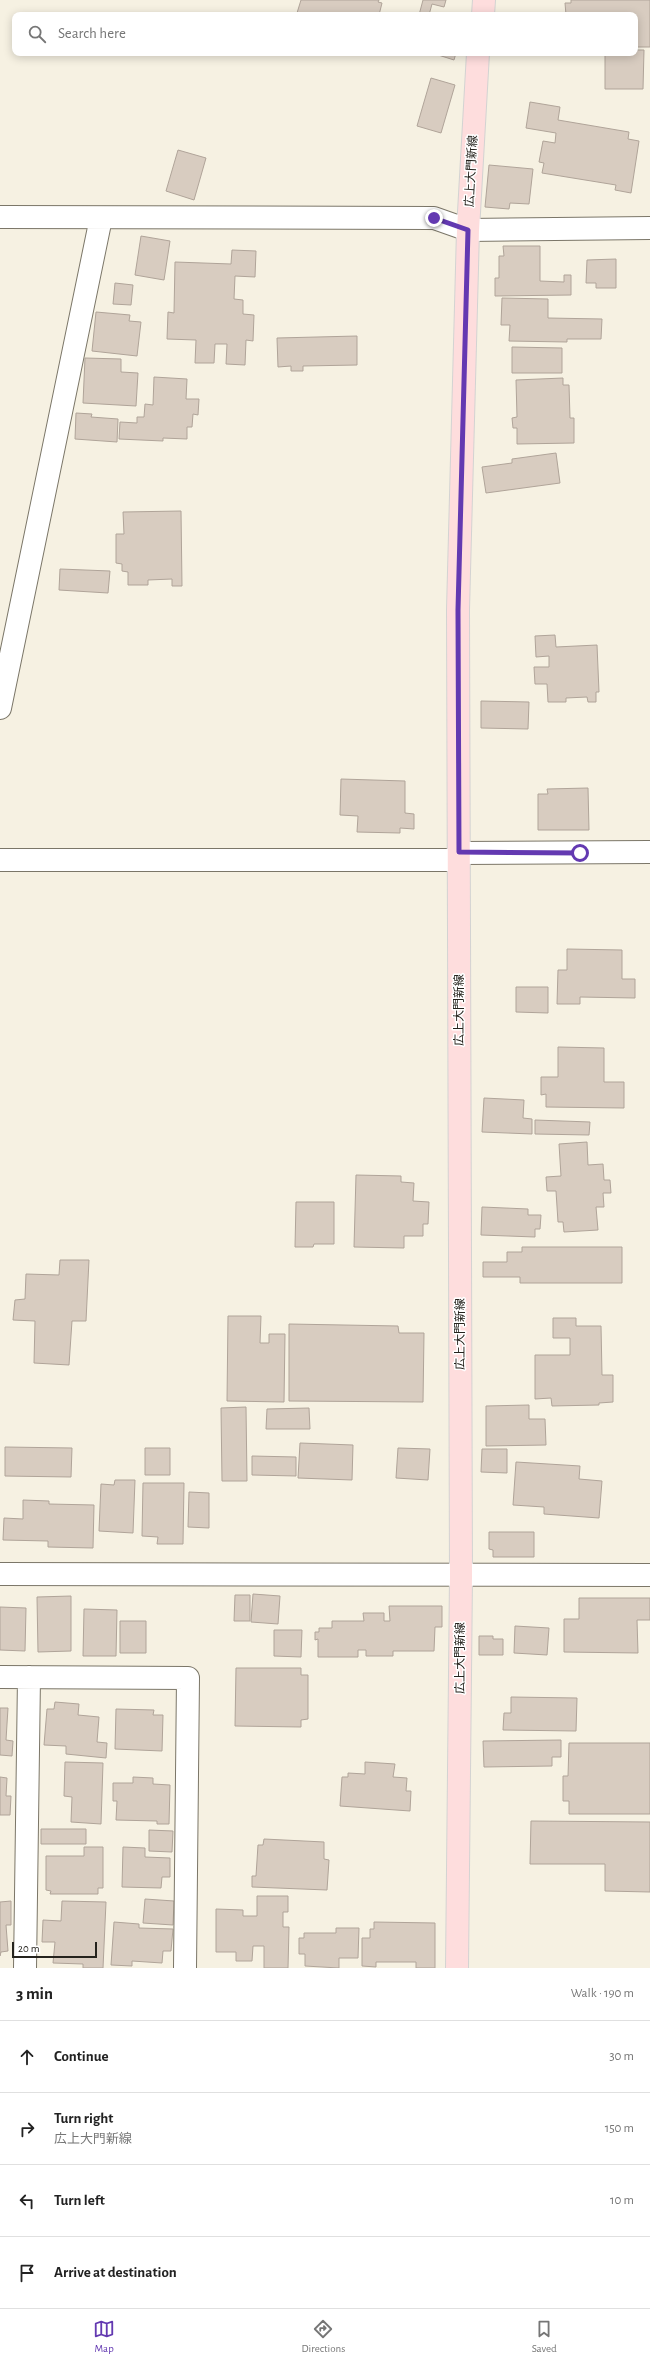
<!DOCTYPE html>
<html lang="en">
<head>
<meta charset="utf-8">
<style>
	:root { --surface:#fff; --page:#f2f2f2; --text:#222; --muted:#767676; --line:#e0e0e0; --accent:#6339b1 }
	body { margin:0; font-family:"Alegreya Sans","Noto Sans JP",sans-serif; background:var(--page); color:var(--text) }
	.scale { position:absolute; left:12px; bottom:10px; width:85px; box-sizing:border-box; padding-left:4px; border:2px solid #25231d; border-top:0; font-size:11px; line-height:14px; white-space:nowrap; color:#25231d; -webkit-text-stroke:3px #fff; paint-order:stroke }
	.stop { position:absolute; width:12px; height:12px; margin:-9px; border:3px solid #6339b1; border-radius:50%; background:#fff }
	.stop.end { background:#6339b1; border-color:#fff; box-shadow:0 1px 4px #0008 }
	.list { margin:0; padding:0; list-style:none }
	h2 { display:flex; justify-content:space-between; align-items:center; height:52px; margin:0; padding:0 16px; font-size:17px }
	h2 small { font-size:13px; font-weight:400; color:var(--muted) }
	.list li { display:grid; grid-template-columns:26px 1fr auto; gap:12px; align-items:center; box-sizing:border-box; height:72px; padding:0 16px; border-top:1px solid var(--line) }
	.list b { display:block; font-size:15px; white-space:nowrap }
	.list p { margin:0; font-size:13px; white-space:nowrap; color:var(--muted) }
	.list em { font-size:13px; font-style:normal; color:var(--muted) }
	.icon { flex:none; width:22px; height:22px; fill:none; stroke:currentColor; stroke-width:2; stroke-linecap:round; stroke-linejoin:round }
	.map { position:relative; flex:none; width:650px; height:1968px; overflow:hidden }
	.search { position:absolute; background:var(--surface); box-shadow:0 2px 10px #0003; left:12px; right:12px; top:12px; height:44px; display:flex; align-items:center; gap:10px; box-sizing:border-box; padding:0 14px; border-radius:8px; color:var(--muted); font-size:15px }
	.sheet { height:340px; background:var(--surface) }
	nav { display:flex; justify-content:space-around; align-items:center; box-sizing:border-box; height:56px; border-top:1px solid var(--line); background:var(--surface); font-size:11px; color:var(--muted) }
	nav a { display:grid; justify-items:center; gap:2px }
	nav .on { color:var(--accent) }
	.map>svg:first-child { display:block }
	.building { fill:#d8ccc0; stroke:#b0a499 }
	.lines { fill:none; stroke-linecap:round; stroke-linejoin:round }
	.minor-casing { stroke:#7b7668; stroke-width:24 }
	.major-casing { stroke:#d3d3d2; stroke-width:24 }
	.minor { stroke:#fff; stroke-width:22 }
	.major { stroke:#fedddd; stroke-width:22 }
	.route { stroke:#6339b1; stroke-width:5 }
	.labels { text-anchor:middle; stroke-width:3; stroke-linejoin:round; paint-order:stroke }
	.street-label { font-size:12px; fill:#25231d; stroke:#fff }
</style>
</head>
<body>
<div class="map">
<svg width="650" height="1968" viewBox="0 0 650 1968">
	<rect width="100%" height="100%" fill="#f6f1e2"/>
	<path class="building" d="M301,0H379L378,2L382,3L379,15H302L297,13Z
		M423,0H446L444,7L432,4L429,15H419Z
		M571,0H650V47H635V15H566L565,3H571Z
		M635,50H644L643,89H605V53H635Z
		M432,53H456L454,60Z
		M431,78L455,85L441,133L417,126Z
		M530,102L560,107L558,120L629,132L628,139L639,141L631,193L615,190L616,185L542,173L544,163L539,162L543,141L555,143L556,133L526,128Z
		M178,150L206,158L194,200L166,191Z
		M489,165L533,169L529,204L510,203L509,209L485,207Z
		M141,236L170,241L164,280L135,275Z
		M503,246H540V281L564,282V275H571V295L495,296V278H499V256H504Z
		M232,250L256,251L255,277L235,276L234,299L243,300V314L254,315L253,341L246,340L245,365L226,364L227,344H215L214,363H195L196,340L167,339L168,312L174,313L175,262L231,264Z
		M616,259V288H596V283H586L587,260Z
		M115,283L133,285L131,305L113,304Z
		M502,298L548,299V318L602,319L601,339H567V342L509,341L510,325H501Z
		M96,312L130,315L129,321L141,322L137,356L92,351Z
		M357,336V365L303,366V371H291V366L278,367L277,338Z
		M512,347L562,348V373H512Z
		M85,358L121,359V372L138,373L136,406L83,403Z
		M154,377L187,379L186,399H199L198,415L193,414L192,427H187V439L163,438V441L119,439L120,422L137,423V417H144L145,404L153,405Z
		M563,378V385H569L570,418H574V443L517,444V428H513L512,418L517,417L516,380Z
		M76,413L92,414L91,417L118,419L117,442L75,439Z
		M556,453L560,483L486,493L482,467L512,463V459Z
		M181,511L182,586H172V579L148,580V585H128V572L122,571V564L116,563V534H124L123,512Z
		M60,569L110,571L108,593L59,590Z
		M555,635L556,647L597,645L599,692H596V702H588L587,697L566,698V702H548L547,684H535L534,667H549V656L536,657L535,636Z
		M481,701L529,702L528,729L481,728Z
		M341,779L405,781V813L414,814V829L400,828V833L357,832L358,816L340,815Z
		M588,788L589,830H538V794H548L547,789Z
		M567,949L622,950V979H635V998L580,997V1004H557L558,970H567Z
		M516,987H548V1013L516,1012Z
		M558,1047L604,1048V1082H624V1108L546,1107V1094L541,1095V1077H558Z
		M484,1098L524,1100L523,1118L532,1119V1134L482,1132Z
		M535,1120L590,1122L589,1135L535,1134Z
		M587,1142L588,1165L603,1164L604,1180H610L611,1193H603L604,1207H596L598,1230L564,1232L563,1222H558L556,1191H547L546,1177L561,1176L559,1144Z
		M356,1175L401,1176V1182L414,1183L413,1201L429,1202L428,1224H423V1236H404V1248L354,1247Z
		M296,1202H334V1244H314L313,1247H295Z
		M482,1207L528,1209V1215H541L540,1229H535V1237L481,1235Z
		M522,1247H622V1283H520V1277H483V1262H507V1252H522Z
		M60,1260H89L86,1321H72L69,1365L34,1363L35,1321L13,1320L15,1300L25,1299L26,1274L59,1275Z
		M228,1316H261L260,1343H269V1334H285L284,1402L227,1401Z
		M553,1318H576V1326H601L602,1375H613V1402L599,1403V1405L552,1406L551,1398L535,1399V1355H570V1338H553Z
		M289,1324L398,1326L399,1333H424L423,1402L289,1401Z
		M529,1405V1419H545L546,1445L486,1446V1406Z
		M246,1407L247,1481H222L221,1408Z
		M309,1408L310,1429H266L267,1409Z
		M300,1443L353,1445L352,1480L298,1478Z
		M5,1447L72,1448L71,1477L5,1476Z
		M145,1448H170V1475H145Z
		M398,1448L430,1449L428,1480L396,1478Z
		M482,1449H507V1473L481,1472Z
		M252,1456L296,1457V1476L252,1475Z
		M516,1462L580,1466L579,1479L602,1481L599,1518L544,1514V1507L513,1505Z
		M115,1480H135L133,1533L99,1531L101,1484L114,1485Z
		M143,1483H184L183,1544H157L158,1537L142,1536Z
		M189,1492L209,1493V1528L188,1527Z
		M23,1500L49,1501V1504L94,1505L93,1548L48,1547V1541L3,1540L4,1518L23,1519Z
		M489,1532H534V1557H493V1550L489,1549Z
		M253,1594L280,1596L278,1624L251,1622Z
		M235,1595H250V1621H234Z
		M71,1596V1651L38,1652L37,1597Z
		M579,1598H650V1620H637L638,1653L564,1652V1619H579Z
		M389,1606H442V1627H435L434,1651H393V1656H366V1650H358V1657H318V1639L315,1640V1632H319V1628H332V1621H364L363,1613H384V1621H390Z
		M0,1607L26,1608L25,1651L0,1650Z
		M84,1609L117,1610L116,1656H83Z
		M120,1621H146V1653H120Z
		M515,1626L549,1628L547,1655L514,1653Z
		M274,1630H302L301,1657L274,1656Z
		M479,1636H493V1639H503V1655H479Z
		M236,1668H301V1675H308V1719L301,1720V1727L235,1726Z
		M511,1697L577,1698L576,1731L503,1730L504,1713H511Z
		M55,1702L79,1704L78,1715L99,1717L97,1742L107,1743L106,1758L66,1754V1746L44,1745L47,1709H54Z
		M0,1708H8L6,1740L13,1741L12,1756L0,1755Z
		M116,1709L154,1710L153,1715H163L162,1751L115,1749Z
		M561,1740V1757H552V1766L484,1767L483,1741Z
		M569,1743H650V1814H569V1801H563V1776H568Z
		M65,1762L103,1763L101,1824L71,1822L72,1797L64,1796Z
		M365,1762L395,1764L393,1777L407,1778L406,1791H411L410,1811L340,1806L342,1777H348V1773L365,1774Z
		M0,1777L7,1778L6,1796H11L10,1815H0Z
		M133,1777L153,1778V1784L170,1785L169,1824H157V1821L116,1820L117,1801H113V1783H133Z
		M531,1821L650,1822V1892L605,1891V1864H530Z
		M41,1829H86V1844H41Z
		M149,1830L173,1831L172,1852L149,1851Z
		M264,1839L324,1842V1859L329,1860L327,1890L252,1887V1876H256L258,1845H263Z
		M84,1847H103V1888H98V1894H50L51,1891L46,1890V1856H84Z
		M123,1847L145,1848V1857L170,1858V1877H162L161,1888L122,1887Z
		M257,1896H288V1912H283V1927H289L288,1968H264V1946H253L252,1961H236V1952H216V1909L243,1910V1916H257Z
		M145,1899L174,1901L173,1925L143,1923Z
		M11,1901V1925H6L8,1951L1,1952L0,1956V1902Z
		M62,1901L106,1902L103,1968H83V1964L53,1963L55,1942H42L43,1920L61,1921Z
		M114,1922L139,1924V1928L173,1929L171,1951H163L162,1963L132,1961V1966L111,1965Z
		M374,1922L435,1923V1968H416V1962H376V1967L362,1966V1938H370V1929H374Z
		M336,1928H359L358,1958H339V1968L305,1966V1954H299V1938H304V1933H336Z"/>
	<g class="lines">
		<defs>
			<path id="minor" d="M0,217L434,218L468,230L650,228
				M0,708L101,218
				M459,853L650,852
				M0,860H459
				M0,1574L650,1575
				M0,1677L188,1678L185,1968
				M25,1968L29,1677"/>
			<path id="major" d="M483,15L484,0
				M457,1968L461,1576L458,610L468,230L478,53"/>
		</defs>
		<use href="#minor" class="minor-casing"/>
		<use href="#major" class="major-casing"/>
		<use href="#minor" class="minor"/>
		<use href="#major" class="major"/>
	</g>
	<g class="lines">
		<path class="route" d="M434,218L468,230L458,610L459,852L580,853"/>
	</g>
	<g class="labels">
		<g class="street-label">
			<text transform="translate(471 171) rotate(-87)" y="4">広上大門新線</text>
			<text transform="translate(459 1010) rotate(-90)" y="4">広上大門新線</text>
			<text transform="translate(460 1334) rotate(-90)" y="4">広上大門新線</text>
			<text transform="translate(460 1658) rotate(-90)" y="4">広上大門新線</text>
		</g>
	</g>
</svg>
<div class="scale">20 m</div>
<div class="stop" style="left:580px;top:853px"></div>
<div class="stop end" style="left:434px;top:218px"></div>
<div class="search"><svg class="icon" aria-label="search" viewBox="0 0 24 24"><circle cx="10" cy="10" r="6"/><path d="M15 15l6 6"/></svg>Search here</div>
</div>
<section class="sheet">
<h2>3 min<small>Walk · 190 m</small></h2>
<ul class="list">
<li><svg class="icon" aria-label="ahead" viewBox="0 0 24 24"><path d="M12 20V5M6 11l6-6 6 6"/></svg><div><b>Continue</b></div><em>30 m</em></li>
<li><svg class="icon" aria-label="right" viewBox="0 0 24 24"><path d="M7 20v-9h11M14 6l5 5-5 5"/></svg><div><b>Turn right</b><p>広上大門新線</p></div><em>150 m</em></li>
<li><svg class="icon" aria-label="left" viewBox="0 0 24 24"><path d="M17 20v-9H6M10 6l-5 5 5 5"/></svg><div><b>Turn left</b></div><em>10 m</em></li>
<li><svg class="icon" aria-label="arrive" viewBox="0 0 24 24"><path d="M6 21V4h12l-3 4 3 4H6"/></svg><div><b>Arrive at destination</b></div></li>
</ul>
</section>
<nav>
<a class="on"><svg class="icon" aria-label="map" viewBox="0 0 24 24"><path d="M3 6l6-2 6 2 6-2v14l-6 2-6-2-6 2zM9 4v14M15 6v14"/></svg>Map</a>
<a><svg class="icon" aria-label="directions" viewBox="0 0 24 24"><path d="M12 3l9 9-9 9-9-9zM9 14v-3h6M13 9l2 2-2 2"/></svg>Directions</a>
<a><svg class="icon" aria-label="saved" viewBox="0 0 24 24"><path d="M7 4h10v16l-5-4-5 4z"/></svg>Saved</a>
</nav>
</body>
</html>
